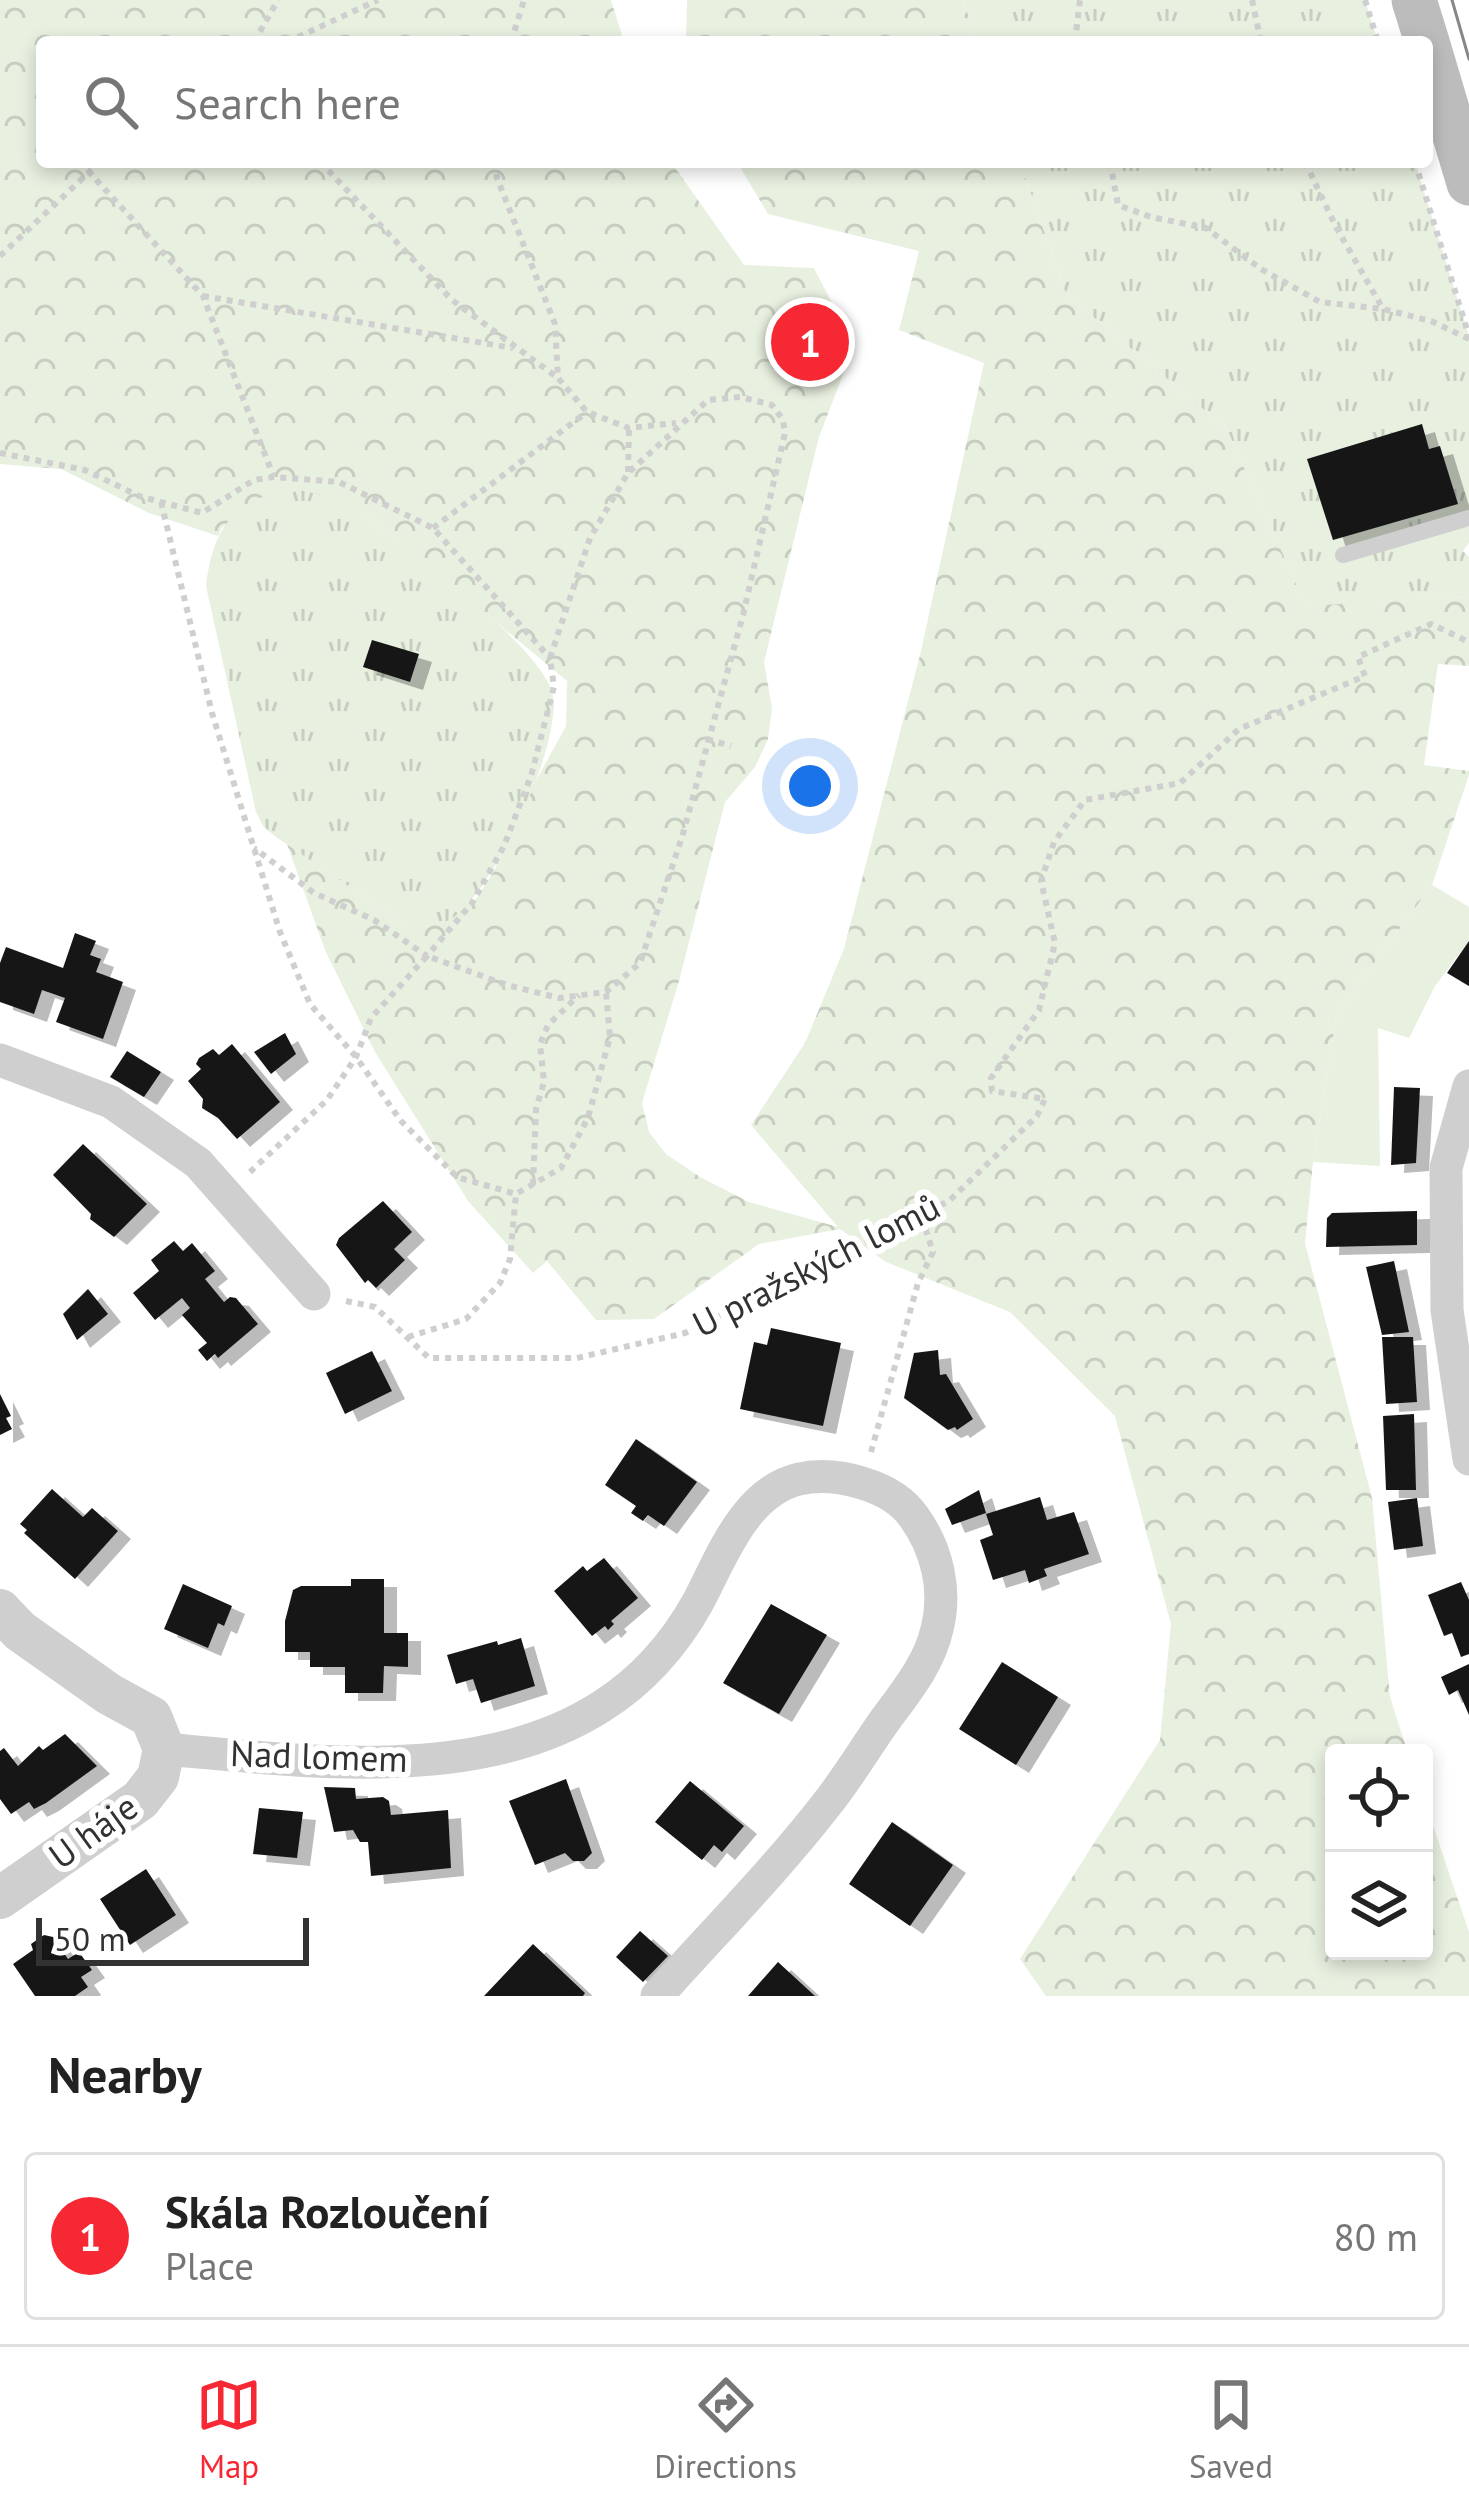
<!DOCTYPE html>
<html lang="en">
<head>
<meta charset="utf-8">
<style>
	:root { --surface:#fff; --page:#f6f6f6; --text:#222; --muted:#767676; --line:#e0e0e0; --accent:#f62833 }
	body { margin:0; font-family:"PT Sans",sans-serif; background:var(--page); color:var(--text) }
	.controls { position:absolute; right:36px; bottom:36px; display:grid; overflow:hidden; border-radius:12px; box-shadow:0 6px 18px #0003 }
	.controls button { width:108px; height:108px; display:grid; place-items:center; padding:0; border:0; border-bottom:3px solid var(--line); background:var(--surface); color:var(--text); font:60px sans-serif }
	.scale { position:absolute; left:36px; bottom:30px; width:273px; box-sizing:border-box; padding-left:12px; border:6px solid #323232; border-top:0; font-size:33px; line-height:42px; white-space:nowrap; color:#323232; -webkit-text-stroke:9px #fff; paint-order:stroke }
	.you { position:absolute; left:810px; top:786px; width:42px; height:42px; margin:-30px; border:9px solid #fff; border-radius:50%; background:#1a73e8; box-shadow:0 0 0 18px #1a73e833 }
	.badge { display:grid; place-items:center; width:78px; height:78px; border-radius:50%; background:var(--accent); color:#fff; font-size:39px; font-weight:700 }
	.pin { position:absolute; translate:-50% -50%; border:6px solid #fff; box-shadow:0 3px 12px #0006 }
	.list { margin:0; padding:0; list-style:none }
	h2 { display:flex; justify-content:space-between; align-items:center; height:156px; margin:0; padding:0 48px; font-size:51px }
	h2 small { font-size:39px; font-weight:400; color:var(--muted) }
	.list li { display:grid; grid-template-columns:78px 1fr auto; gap:36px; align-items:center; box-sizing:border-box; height:168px; margin:0 24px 24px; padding:0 24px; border:3px solid var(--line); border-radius:12px }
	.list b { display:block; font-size:45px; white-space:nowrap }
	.list p { margin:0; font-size:39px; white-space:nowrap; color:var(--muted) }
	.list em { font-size:39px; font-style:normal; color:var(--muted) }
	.icon { flex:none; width:66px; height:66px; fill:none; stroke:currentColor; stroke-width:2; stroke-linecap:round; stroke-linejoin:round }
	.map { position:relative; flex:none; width:1469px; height:1996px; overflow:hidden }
	.search { position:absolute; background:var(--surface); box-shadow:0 6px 18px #0003; left:36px; right:36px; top:36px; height:132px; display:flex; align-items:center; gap:30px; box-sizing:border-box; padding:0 42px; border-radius:12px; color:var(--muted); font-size:45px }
	.sheet { height:348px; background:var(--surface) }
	nav { display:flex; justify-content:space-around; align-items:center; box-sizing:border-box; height:168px; border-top:3px solid var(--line); background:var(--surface); font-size:33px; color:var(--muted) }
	nav a { display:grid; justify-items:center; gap:6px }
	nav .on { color:var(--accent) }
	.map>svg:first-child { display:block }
	.green { fill:#e8f0e0 }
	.forest { fill:url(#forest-crowns) }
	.park { fill:url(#park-tufts); fill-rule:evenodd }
	.building { fill:#191919; filter:url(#shadow) }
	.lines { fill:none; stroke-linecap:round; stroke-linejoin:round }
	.path { stroke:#cfcfcf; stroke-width:6; stroke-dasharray:6 6; stroke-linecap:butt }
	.service { stroke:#cfcfcf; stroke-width:16 }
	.minor { stroke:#cfcfcf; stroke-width:33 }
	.tertiary { stroke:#cfcfcf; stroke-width:42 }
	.secondary { stroke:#bcbcbc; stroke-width:45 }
	.tram { stroke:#878787; stroke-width:3 }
	.labels { text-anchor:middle; stroke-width:12; stroke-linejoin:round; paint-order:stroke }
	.street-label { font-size:36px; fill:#323232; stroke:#fff }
</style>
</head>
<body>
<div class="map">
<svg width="1469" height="1996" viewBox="0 0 1469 1996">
	<defs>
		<pattern id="forest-crowns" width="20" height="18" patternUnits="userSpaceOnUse" patternTransform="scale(3)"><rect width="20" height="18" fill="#e8f0e0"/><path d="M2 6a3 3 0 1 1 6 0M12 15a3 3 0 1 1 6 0" fill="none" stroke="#c7cec1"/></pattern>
		<pattern id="park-tufts" width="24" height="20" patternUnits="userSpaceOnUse" patternTransform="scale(3)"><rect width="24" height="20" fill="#e8f0e0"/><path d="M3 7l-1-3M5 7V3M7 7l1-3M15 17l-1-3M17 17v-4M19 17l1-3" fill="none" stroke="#c7cec1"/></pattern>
		<filter id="shadow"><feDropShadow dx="13" dy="8" stdDeviation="0" flood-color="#0004"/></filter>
	</defs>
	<rect width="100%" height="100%" fill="#fff"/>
	<path class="green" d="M1432,885L1469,907V941L1435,986L1409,1038L1378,1028L1380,1166L1313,1162L1337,1013Z"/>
	<path class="forest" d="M0,0H611L624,42H42V162H671L744,265L814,268L854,346L819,437L764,662L772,708L768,739L755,767L725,802L679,981L642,1103L649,1132L666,1154L700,1177L749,1202L838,1227L751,1125L805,1043L844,949L921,651L984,363L899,330L919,251L768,214L737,162H1020L1066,294L1227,429L1306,605L1469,597V666L1438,664L1424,765L1469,771V775L1432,885L1337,1013L1313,1162L1305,1243L1372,1498L1390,1697L1408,1753H1334V1951H1424V1799L1469,1932V1996H1046L1020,1959L1160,1740L1171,1624L1115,1416L1010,1312L886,1262L840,1229L759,1244L654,1319L596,1320L547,1261L533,1273L468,1201L375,1052L325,950L287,844L400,921L433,924L476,899L494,871L527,797L566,726L567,681L368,516L295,489L222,527L218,536L149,513L61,469L0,464Z
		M687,0H963L978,42H686Z"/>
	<path class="park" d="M963,0H1365L1378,42H978Z
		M1020,162H1415L1469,336V543L1463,551L1469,557V597L1306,606L1227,429L1066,294ZM1421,425L1429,449L1440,446L1457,504L1333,539L1308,459Z
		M295,489L347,501L368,516C415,555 525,635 550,686C571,730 493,891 454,917C438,928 418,925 400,921L276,837L263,826L256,812L206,586C213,528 234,497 295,489Z"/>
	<path class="building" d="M1422,424L1429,449L1440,446L1458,504L1333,540L1307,459Z
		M372,640L419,654L410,682L363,667Z
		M75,933L96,941L90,955L101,959L96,972L123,982L103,1039L56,1022L65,998L42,990L34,1014L0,1002V963L6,947L63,968Z
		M1469,941V986L1447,973Z
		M285,1033L296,1054L271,1074L254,1052Z
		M232,1044L280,1102L237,1139L218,1118L202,1108L203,1099L188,1081L201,1069L196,1064L199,1058L213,1049L219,1055Z
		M127,1051L161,1072L144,1097L110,1077Z
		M1394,1087L1420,1088L1416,1163L1391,1165Z
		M83,1144L147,1204L114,1237L90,1219L91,1214L53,1175Z
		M383,1201L412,1232L394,1249L405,1260L376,1288L368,1280L365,1283L336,1245L339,1238Z
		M1417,1211V1245L1326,1247L1327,1218L1332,1213Z
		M174,1241L183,1251L192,1243L215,1271L205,1279L224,1302L230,1297L236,1298L258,1324L218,1358L215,1354L207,1361L198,1350L207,1343L182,1315L190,1308L182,1298L155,1320L133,1293L159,1271L151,1260Z
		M1394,1261L1409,1332L1382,1335L1366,1267Z
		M88,1289L108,1314L77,1340L63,1314Z
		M771,1328L841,1343L823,1426L740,1409L754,1342L767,1345Z
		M1382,1337H1413L1417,1402L1386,1404Z
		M938,1350L940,1375L946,1374L973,1419L957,1430L955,1427L948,1430L904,1398L914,1353Z
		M372,1351L392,1391L345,1414L326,1373Z
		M0,1394L11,1416L6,1418L12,1429L0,1435Z
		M1414,1414L1416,1490H1386L1383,1416Z
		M636,1439L697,1482L664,1526L648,1515L643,1521L631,1513L636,1506L605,1485Z
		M52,1489L83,1517L92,1508L118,1531L75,1579L24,1533L27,1530L20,1524Z
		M979,1490L986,1513L952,1525L945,1509Z
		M1040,1497L1047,1520L1074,1512L1089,1554L1044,1569L1047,1576L1029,1583L1025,1570L993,1580L980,1540L993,1535L986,1514Z
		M1417,1498L1423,1546L1394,1550L1388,1502Z
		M604,1558L638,1598L611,1621L614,1624L608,1630L605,1626L592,1636L554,1591L583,1566L587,1571Z
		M351,1579H384V1633H408V1667L384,1666L383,1693H345V1667H310V1652H285V1621L293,1590L301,1586H351Z
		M1461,1582L1469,1600V1654L1461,1657L1452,1633L1444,1636L1428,1595Z
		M183,1584L232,1606L224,1626L218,1623L208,1648L164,1629Z
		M771,1604L827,1635L779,1714L723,1683Z
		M521,1638L535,1686L481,1703L473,1679L456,1684L447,1655L497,1641L498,1645Z
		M1002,1662L1058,1697L1016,1765L959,1729Z
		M1469,1664V1715L1458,1690L1449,1695L1441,1677Z
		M65,1734L97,1766L46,1803L34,1809L29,1802L11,1814L0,1799V1751L4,1748L18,1766L39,1746L43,1750Z
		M566,1779L592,1853L584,1861H573L565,1853L535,1865L509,1801Z
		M690,1781L744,1826L722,1852L714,1845L702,1860L655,1822Z
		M324,1787L355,1788L356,1799L383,1797L389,1801L391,1815L448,1810L451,1868L371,1876L368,1842H360L353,1830L334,1832Z
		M259,1808L303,1812L297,1858L253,1854Z
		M892,1822L953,1865L910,1926L849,1884Z
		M146,1869L176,1915L130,1945L100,1899Z
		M640,1931L668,1956L643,1982L616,1957Z
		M44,1935L53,1937L68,1959L79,1952L92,1970L81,1977L88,1987L75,1996H35L13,1964L33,1950L31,1944Z
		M533,1944L585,1993L583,1996H484Z
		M778,1962L815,1996H748Z"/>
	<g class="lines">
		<path class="path" d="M1252,0L1261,42
			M1365,0L1378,42
			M254,42L278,0
			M287,42L378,0
			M511,42L524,0
			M1075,42L1080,0
			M320,162L452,300L558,378
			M495,162L497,178L555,324L558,378L587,412L629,428L676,423
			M1110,162L1118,205L1151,217L1206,228L1261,269L1320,302L1383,309
			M1305,162L1336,227L1383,309L1431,321L1469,339
			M1415,162L1469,336
			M88,171L203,296L273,475
			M0,256L100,162
			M203,296L513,348
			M0,453L85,470L139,496L202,513L254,480L274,477L339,482L433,528L550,658
			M628,472L629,428
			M161,502L212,713L280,932L310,1004L356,1057L401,1121L457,1177L516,1194
			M433,528L587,412
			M707,739L731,746
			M250,1172L327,1100L356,1057L371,1018L427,956L507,985L559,998L606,992L640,963L682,837L743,615L785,433L783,420L772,405L741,397L708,400L628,473L590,538L550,658L554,687L531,776L504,846L472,903L427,956L374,920L314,893L254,848
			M533,1185L536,1109L544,1082L540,1044L548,1025L579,995
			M346,1301L375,1307L429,1358H577L685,1333L949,1201L1037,1116L1045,1099L992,1091L991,1078L1039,1010L1055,943L1041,881L1054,842L1085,800L1180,783L1239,729L1365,676L1358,657L1431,624L1469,642
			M408,1337L466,1319L500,1283L510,1259L516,1194L561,1168L588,1118L610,1037L606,992
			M871,1452L918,1283L933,1252L921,1215"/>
		<path class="service" d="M1343,555L1469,518"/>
		<path class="minor" d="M0,1060L111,1102L198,1163L314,1294
			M1469,1086L1446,1168L1447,1310L1469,1459
			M164,1749C353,1766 589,1799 698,1602C721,1559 744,1492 799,1479C836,1471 892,1485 914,1517C937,1549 947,1590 937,1629C929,1665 904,1694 883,1723C864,1750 847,1779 826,1805C774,1872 713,1933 657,1996"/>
		<path class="tertiary" d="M0,1610L20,1631L109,1694L151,1717L164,1749L158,1777L140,1800L0,1898"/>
		<path class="secondary" d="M1414,0L1427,42
			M1427,42L1469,183"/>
		<path class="tram" d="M1452,0L1469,59"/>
	</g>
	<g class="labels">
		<g class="street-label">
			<text transform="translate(816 1265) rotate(-27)" y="13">U pražských lomů</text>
			<text transform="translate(319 1756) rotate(2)" y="13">Nad lomem</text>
			<text transform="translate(93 1831) rotate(-36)" y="13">U háje</text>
		</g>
	</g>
</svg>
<div class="controls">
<button><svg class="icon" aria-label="locate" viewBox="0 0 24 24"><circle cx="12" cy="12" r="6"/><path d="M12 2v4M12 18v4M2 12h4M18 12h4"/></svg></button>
<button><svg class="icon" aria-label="layers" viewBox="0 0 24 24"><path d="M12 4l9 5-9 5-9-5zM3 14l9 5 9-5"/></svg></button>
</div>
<div class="scale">50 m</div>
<div class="you"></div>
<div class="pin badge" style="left:810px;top:342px">1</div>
<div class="search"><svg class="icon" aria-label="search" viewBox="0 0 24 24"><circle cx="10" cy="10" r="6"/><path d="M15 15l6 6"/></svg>Search here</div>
</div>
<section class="sheet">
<h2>Nearby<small></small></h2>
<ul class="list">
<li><span class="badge">1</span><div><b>Skála Rozloučení</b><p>Place</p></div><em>80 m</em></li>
</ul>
</section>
<nav>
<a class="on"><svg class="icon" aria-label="map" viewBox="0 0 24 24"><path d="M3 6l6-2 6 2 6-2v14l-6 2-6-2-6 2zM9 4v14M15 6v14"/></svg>Map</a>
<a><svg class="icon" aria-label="directions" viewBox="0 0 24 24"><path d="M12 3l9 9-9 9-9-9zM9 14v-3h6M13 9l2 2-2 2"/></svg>Directions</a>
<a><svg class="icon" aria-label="saved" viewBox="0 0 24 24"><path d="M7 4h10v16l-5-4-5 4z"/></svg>Saved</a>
</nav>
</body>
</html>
